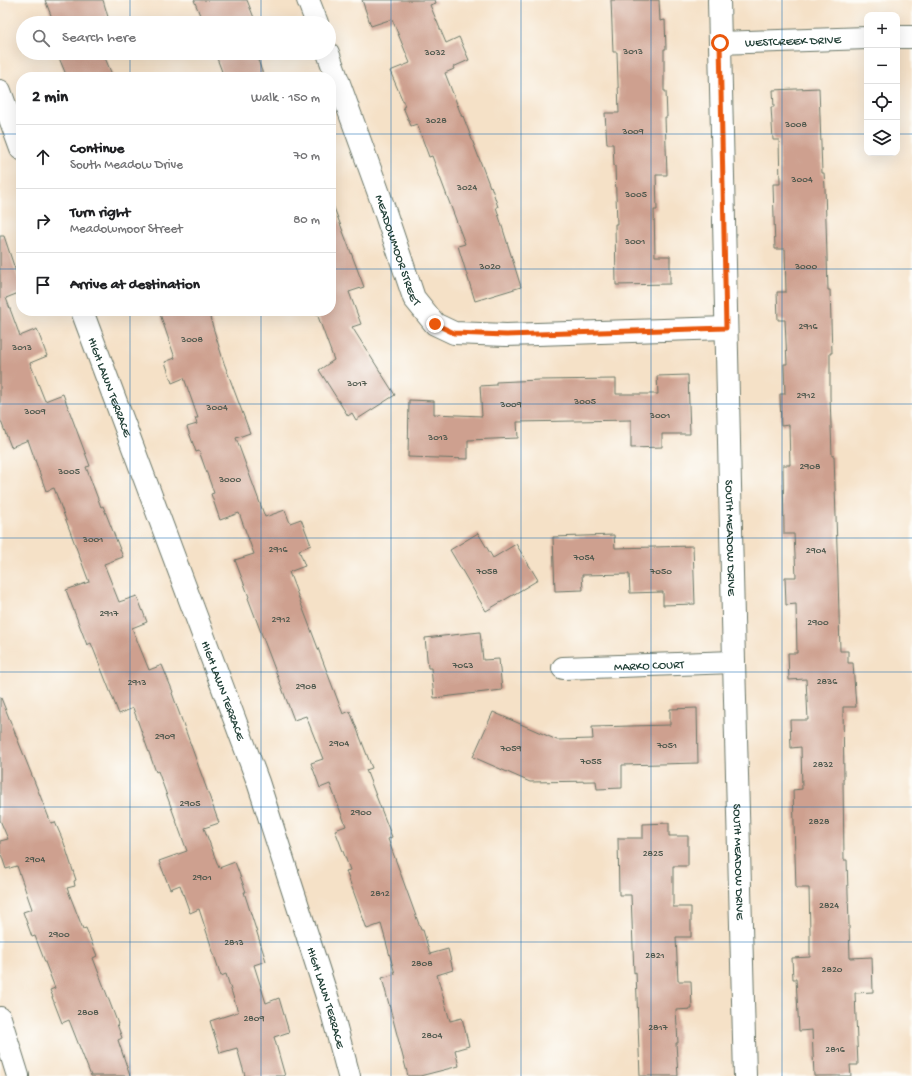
<!DOCTYPE html>
<html lang="en">
<head>
<meta charset="utf-8">
<style>
	:root { --surface:#fff; --page:#f2f2f2; --text:#202124; --muted:#757577; --line:#e0e0e0 }
	body { margin:0; font-family:"Gochi Hand",sans-serif; background:var(--page); color:var(--text) }
	.controls { position:absolute; right:12px; top:12px; display:grid; overflow:hidden; border-radius:8px; box-shadow:0 4px 16px #0002 }
	.controls button { width:36px; height:36px; display:grid; place-items:center; padding:0; border:0; border-bottom:1px solid var(--line); background:var(--surface); color:var(--text); font:20px sans-serif }
	.stop { position:absolute; width:12px; height:12px; margin:-9px; border:3px solid #ea580c; border-radius:50%; background:#fff }
	.stop.end { background:#ea580c; border-color:#fff; box-shadow:0 1px 4px #0008 }
	.list { margin:0; padding:0; list-style:none }
	h2 { display:flex; justify-content:space-between; align-items:center; height:52px; margin:0; padding:0 16px; font-size:17px }
	h2 small { font-size:13px; font-weight:400; color:var(--muted) }
	.list li { display:grid; grid-template-columns:26px 1fr auto; gap:12px; align-items:center; box-sizing:border-box; height:64px; padding:0 16px; border-top:1px solid var(--line) }
	.list b { display:block; font-size:15px; white-space:nowrap }
	.list p { margin:0; font-size:13px; white-space:nowrap; color:var(--muted) }
	.list em { font-size:13px; font-style:normal; color:var(--muted) }
	.icon { flex:none; width:22px; height:22px; fill:none; stroke:currentColor; stroke-width:2; stroke-linecap:round; stroke-linejoin:round }
	.map { position:relative; flex:none; width:912px; height:1076px; overflow:hidden }
	.search { position:absolute; background:var(--surface); box-shadow:0 4px 16px #0002; left:16px; top:16px; width:320px; height:44px; display:flex; align-items:center; gap:10px; box-sizing:border-box; padding:0 14px; border-radius:22px; color:var(--muted); font-size:15px }
	.panel { position:absolute; background:var(--surface); box-shadow:0 4px 16px #0002; left:16px; top:72px; width:320px; height:244px; border-radius:16px }
	.map>svg:first-child { display:block }
	.building { fill:#cea08f }
	.lines { fill:none; stroke-linecap:round; stroke-linejoin:round }
	.minor-casing { stroke:#6a7667; stroke-width:24 }
	.minor { stroke:#fff; stroke-width:22 }
	.route { stroke:#ea580c; stroke-width:5 }
	.grid { fill:none; stroke:#1f6fb2; stroke-width:1; stroke-opacity:0.55 }
	.labels { text-anchor:middle; stroke-width:3; stroke-linejoin:round; paint-order:stroke }
	.number-label { font-size:10px; fill:#4b564b }
	.street-label { font-size:12px; fill:#1f3d34; stroke:#fdfcf7 }
</style>
</head>
<body>
<div class="map">
<svg width="912" height="1076" viewBox="0 0 912 1076">
	<rect width="100%" height="100%" fill="#fdfcf7"/>
	<filter id="ink" filterUnits="userSpaceOnUse"><feTurbulence type="fractalNoise" baseFrequency=".025" numOctaves="2"/><feDisplacementMap in="SourceGraphic" scale="8" xChannelSelector="R" yChannelSelector="G"/><feConvolveMatrix kernelMatrix="1 2 1 2 8 2 1 2 1" color-interpolation-filters="sRGB"/></filter>
	<filter id="wash" filterUnits="userSpaceOnUse"><feTurbulence type="fractalNoise" baseFrequency=".012" numOctaves="4" result="noise"/><feDisplacementMap in="SourceGraphic" scale="16" xChannelSelector="R" yChannelSelector="G"/><feGaussianBlur stdDeviation="0.9" result="paint"/><feColorMatrix in="noise" values="0 0 0 0 0 0 0 0 0 0 0 0 0 0 0 0 0 1.4 0 .05"/><feComposite in="paint" operator="in"/></filter>
	<g filter="url(#wash)">
		<rect width="100%" height="100%" fill="#f5e1c7"/>
		<g id="blocks">
			<path class="building" d="M45,0H103L108,17L100,20L101,23H54Z
				M194,0H247L256,23H203Z
				M362,0H435L436,3L430,5L446,43L459,37L469,60L453,67L454,69L445,73L462,117L463,116L490,187L491,186L498,207H496L521,287L475,301L458,246L465,244L432,156L429,157L417,124L411,126L403,107L405,106L390,71L410,63L392,19L371,26Z
				M611,0H659L660,21L665,20L666,49H664V91H666L667,117H665L667,175H656L657,210H654L655,256H670V284L616,285L615,224H617L615,166H614L613,144H607L605,113H619L617,52H613Z
				M57,53H103L113,77H67Z
				M215,53H267L268,56L258,60L264,77H224Z
				M819,88L822,173H824L825,187L828,290H830L832,353H830V396L832,456H834L838,577L840,651H848V663H853L856,707H843L844,779H843L844,860H847L850,958L872,957L873,992L855,993L858,1065H850L851,1076H814L812,1030L799,1031L796,979H793L792,958L810,957V932L809,888H796L793,790L802,789L801,747L791,748L790,720H808L806,679L789,680L788,653H797L796,604L786,605L785,577H796L794,534H784L783,465H790L789,425L781,426L780,394H785L784,364H787L785,320H778L777,292H786L785,249H775L773,184H780L779,140H773L771,107H774L773,90Z
				M331,205H333L364,287L349,292L361,324L352,327L395,395L356,420L352,413L348,416L319,370L334,360L316,311H331Z
				M0,236H4L21,287V292L6,298L20,336L37,329L47,356L30,363L45,401L63,394L90,466L86,467L101,507L103,506L123,557L104,564L119,602L137,596L147,622L132,628L149,670L162,665L173,692L172,693L219,823L204,828L219,868L235,862L246,892H244L266,961L254,965L266,1003L279,998L289,1032L274,1037L285,1076H245L237,1048L220,1053L210,1021L238,1012L226,974L221,976L199,909L190,913L180,885L170,889L159,861L187,851L158,771L156,772L133,708L119,714L91,643L87,645L66,590L89,582L54,488L46,491L28,440L11,447L0,419Z
				M159,311H208L224,363L250,433L236,438L265,517L285,510L290,523L301,519L311,545L299,550L305,566L289,572L343,714L350,711L372,768L366,770L392,837L388,839L421,930H423L430,954L448,949L453,970L437,975L450,1021L462,1018L469,1046L455,1050L459,1066L420,1076H408L382,978L395,974L381,924L367,929L346,871L350,870L335,830L346,826L330,784L320,788L311,763L323,759L306,716L294,720L248,598L249,597L235,560L254,554L239,513L220,520L211,494L214,493L199,451L196,452L187,427L197,424L195,418H198L184,378L172,383L165,362L175,358Z
				M688,375L690,434H662V447L631,448V420L517,422L518,438L468,440V459L408,457L409,400L434,401V414L482,416L480,386L496,385V382L539,380L616,379V394H658L657,376Z
				M478,533L493,558L516,544L538,580L486,611L450,550Z
				M614,535L615,548L693,546L695,604L663,605V592L630,593L629,574L582,575L583,590L555,591L553,537Z
				M480,632L483,660L499,659L502,690L434,698L431,668H428L425,638Z
				M0,698H1L51,823L55,822L64,843L76,880L74,881L75,886L67,888L83,929L86,928L97,956L93,958L118,1024H117L122,1038L118,1040L130,1076H91L69,1020L62,1023L52,997H53L50,990L55,988L35,936L32,937L23,912L32,909L17,866L6,869L0,851V841L8,839L0,820Z
				M697,708L698,763L622,765V788L597,789L596,781L530,782L473,757L493,712L557,740L593,739L592,727L670,725V709Z
				M669,823V836H688V866H673V907H691V937H676L678,981H691L692,1009L676,1010L678,1043H676L678,1076H640L636,972L634,973L631,895H619L618,838H643V824Z"/>
		</g>
	</g>
	<g filter="url(#ink)">
		<use href="#blocks" fill-opacity="0" stroke="#6a7667" stroke-width="1"/>
		<g class="lines">
			<defs>
				<g id="minor">
					<path d="M308,0L317,23"/>
					<path id="s1" d="M719,0L734,662L745,1076"/>
					<path d="M897,37H912"/>
					<path id="s2" d="M720,43L867,38"/>
					<path id="s3" d="M328,53L378,191L414,298L435,324L454,333L506,335L726,328"/>
					<path d="M0,91L21,149"/>
					<path id="s4" d="M82,311L258,782L331,1009L349,1076"/>
					<path id="s5" d="M563,668L734,662"/>
					<path d="M0,1018L18,1076"/>
				</g>
			</defs>
			<use href="#minor" class="minor-casing"/>
			<use href="#minor" class="minor"/>
		</g>
	</g>
	<g class="lines" filter="url(#ink)">
		<path class="route" d="M435,324L454,333L506,335L726,328L720,43"/>
	</g>
	<path class="grid" d="M130,0V23M261,0V23M391,0V1076M521,0V1076M651,0V1076M782,0V1076M130,53V77M261,53V77M0,134H21M331,134H867M897,134H912M0,269H21M331,269H912M130,311V1076M261,311V1076M0,404H912M0,538H912M0,672H912M0,807H912M0,942H912"/>
	<g class="labels">
		<g class="number-label">
			<text x="633" y="54">3013</text>
			<text x="435" y="55">3032</text>
			<text x="436" y="123">3028</text>
			<text x="796" y="127">3008</text>
			<text x="633" y="134">3009</text>
			<text x="802" y="182">3004</text>
			<text x="467" y="190">3024</text>
			<text x="636" y="197">3005</text>
			<text x="635" y="244">3001</text>
			<text x="490" y="269">3020</text>
			<text x="806" y="269">3000</text>
			<text x="808" y="329">2916</text>
			<text x="192" y="342">3008</text>
			<text x="22" y="350">3013</text>
			<text x="357" y="386">3017</text>
			<text x="806" y="398">2912</text>
			<text x="585" y="404">3005</text>
			<text x="511" y="407">3009</text>
			<text x="217" y="410">3004</text>
			<text x="35" y="414">3009</text>
			<text x="660" y="418">3001</text>
			<text x="438" y="440">3013</text>
			<text x="810" y="469">2908</text>
			<text x="69" y="474">3005</text>
			<text x="230" y="482">3000</text>
			<text x="93" y="542">3001</text>
			<text x="278" y="552">2916</text>
			<text x="816" y="553">2904</text>
			<text x="584" y="560">7054</text>
			<text x="487" y="574">7058</text>
			<text x="661" y="574">7050</text>
			<text x="109" y="616">2917</text>
			<text x="281" y="622">2912</text>
			<text x="818" y="625">2900</text>
			<text x="463" y="668">7063</text>
			<text x="827" y="684">2836</text>
			<text x="137" y="685">2913</text>
			<text x="306" y="689">2908</text>
			<text x="165" y="739">2909</text>
			<text x="339" y="746">2904</text>
			<text x="667" y="748">7051</text>
			<text x="511" y="751">7059</text>
			<text x="591" y="764">7055</text>
			<text x="823" y="767">2832</text>
			<text x="190" y="806">2905</text>
			<text x="361" y="815">2900</text>
			<text x="819" y="824">2828</text>
			<text x="653" y="856">2825</text>
			<text x="35" y="862">2904</text>
			<text x="202" y="880">2901</text>
			<text x="380" y="896">2812</text>
			<text x="829" y="908">2824</text>
			<text x="59" y="937">2900</text>
			<text x="234" y="945">2813</text>
			<text x="655" y="958">2821</text>
			<text x="422" y="966">2808</text>
			<text x="832" y="972">2820</text>
			<text x="88" y="1015">2808</text>
			<text x="254" y="1021">2809</text>
			<text x="658" y="1030">2817</text>
			<text x="432" y="1038">2804</text>
			<text x="835" y="1052">2816</text>
		</g>
		<g class="street-label">
			<text dy="4" stroke="none"><textPath href="#s2" startOffset="73">WESTCREEK DRIVE</textPath></text>
			<text dy="4" stroke="none"><textPath href="#s3" startOffset="209">MEADOWMOOR STREET</textPath></text>
			<text dy="4" stroke="none"><textPath href="#s4" startOffset="81">HIGH LAWN TERRACE</textPath></text>
			<text dy="4" stroke="none"><textPath href="#s1" startOffset="538">SOUTH MEADOW DRIVE</textPath></text>
			<text dy="4" stroke="none"><textPath href="#s5" startOffset="86">MARKO COURT</textPath></text>
			<text dy="4" stroke="none"><textPath href="#s4" startOffset="405">HIGH LAWN TERRACE</textPath></text>
			<text dy="4" stroke="none"><textPath href="#s1" startOffset="862">SOUTH MEADOW DRIVE</textPath></text>
			<text dy="4" stroke="none"><textPath href="#s4" startOffset="729">HIGH LAWN TERRACE</textPath></text>
		</g>
	</g>
</svg>
<div class="controls">
<button>+</button>
<button>−</button>
<button><svg class="icon" aria-label="locate" viewBox="0 0 24 24"><circle cx="12" cy="12" r="6"/><path d="M12 2v4M12 18v4M2 12h4M18 12h4"/></svg></button>
<button><svg class="icon" aria-label="layers" viewBox="0 0 24 24"><path d="M12 4l9 5-9 5-9-5zM3 14l9 5 9-5"/></svg></button>
</div>
<div class="stop" style="left:720px;top:43px"></div>
<div class="stop end" style="left:435px;top:324px"></div>
<div class="search"><svg class="icon" aria-label="search" viewBox="0 0 24 24"><circle cx="10" cy="10" r="6"/><path d="M15 15l6 6"/></svg>Search here</div>
<section class="panel">
<h2>2 min<small>Walk · 150 m</small></h2>
<ul class="list">
<li><svg class="icon" aria-label="ahead" viewBox="0 0 24 24"><path d="M12 20V5M6 11l6-6 6 6"/></svg><div><b>Continue</b><p>South Meadow Drive</p></div><em>70 m</em></li>
<li><svg class="icon" aria-label="right" viewBox="0 0 24 24"><path d="M7 20v-9h11M14 6l5 5-5 5"/></svg><div><b>Turn right</b><p>Meadowmoor Street</p></div><em>80 m</em></li>
<li><svg class="icon" aria-label="arrive" viewBox="0 0 24 24"><path d="M6 21V4h12l-3 4 3 4H6"/></svg><div><b>Arrive at destination</b></div></li>
</ul>
</section>
</div>
</body>
</html>
